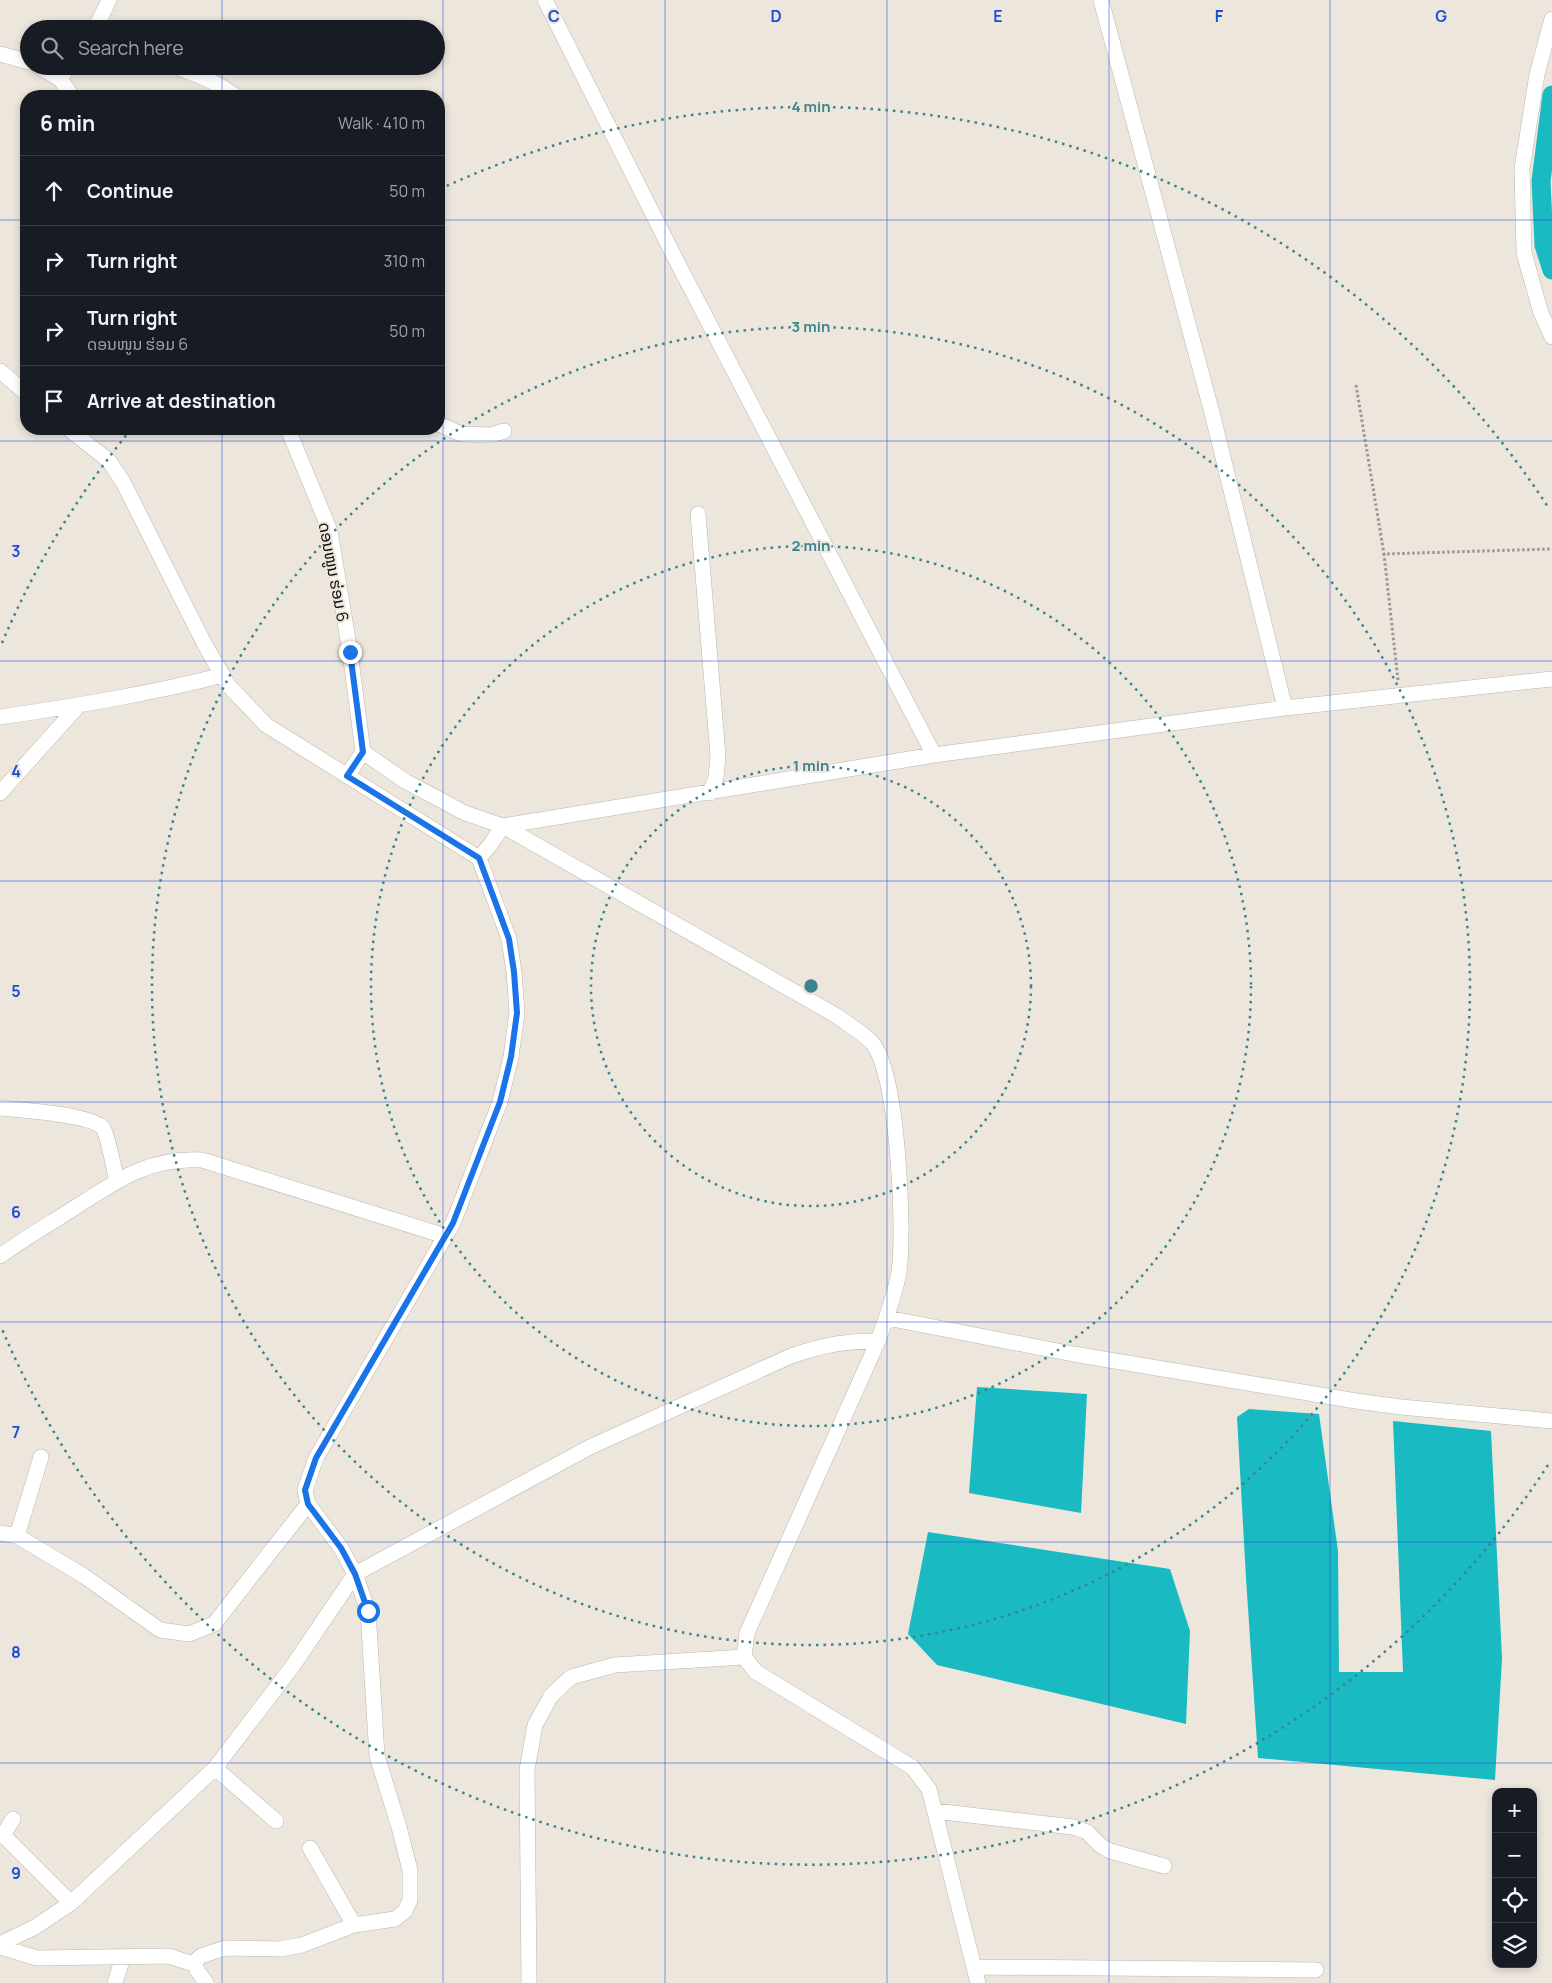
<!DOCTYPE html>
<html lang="en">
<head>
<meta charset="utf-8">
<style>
	:root { --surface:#171b24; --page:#242831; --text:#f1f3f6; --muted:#9ea1a6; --line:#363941 }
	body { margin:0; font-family:Manrope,"Noto Sans Lao",sans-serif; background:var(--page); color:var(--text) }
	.controls { position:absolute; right:15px; bottom:15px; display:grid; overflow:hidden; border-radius:10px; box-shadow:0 2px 8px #0003 }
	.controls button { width:45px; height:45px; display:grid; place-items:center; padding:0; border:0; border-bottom:1px solid var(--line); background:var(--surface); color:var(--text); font:25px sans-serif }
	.stop { position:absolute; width:15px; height:15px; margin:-11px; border:4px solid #1a73e8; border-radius:50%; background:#fff }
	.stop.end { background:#1a73e8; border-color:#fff; box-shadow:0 1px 5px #0008 }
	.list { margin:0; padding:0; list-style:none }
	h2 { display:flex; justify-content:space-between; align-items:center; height:65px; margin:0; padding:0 20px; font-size:21px }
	h2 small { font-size:16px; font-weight:400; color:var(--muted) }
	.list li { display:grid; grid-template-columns:32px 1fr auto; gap:15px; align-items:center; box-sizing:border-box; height:70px; padding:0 20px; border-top:1px solid var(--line) }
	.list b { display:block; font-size:19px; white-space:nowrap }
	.list p { margin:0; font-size:16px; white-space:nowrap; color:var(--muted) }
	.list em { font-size:16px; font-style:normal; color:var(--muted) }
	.icon { flex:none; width:28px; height:28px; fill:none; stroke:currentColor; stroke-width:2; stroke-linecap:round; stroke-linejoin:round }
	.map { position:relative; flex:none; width:1552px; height:1983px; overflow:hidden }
	.search { position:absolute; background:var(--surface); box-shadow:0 2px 8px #0003; left:20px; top:20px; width:425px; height:55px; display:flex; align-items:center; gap:12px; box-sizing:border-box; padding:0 18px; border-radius:28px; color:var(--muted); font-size:19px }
	.panel { position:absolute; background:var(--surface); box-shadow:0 2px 8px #0003; left:20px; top:90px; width:425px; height:345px; border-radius:20px }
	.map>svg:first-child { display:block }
	.water { fill:#1abac2 }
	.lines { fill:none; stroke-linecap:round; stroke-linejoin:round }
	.canal { stroke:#1abac2; stroke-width:19 }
	.minor-casing { stroke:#bcb7af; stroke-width:16 }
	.path { stroke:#9b9790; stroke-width:3; stroke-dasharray:2.5 2.5; stroke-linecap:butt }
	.minor { stroke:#fff; stroke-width:15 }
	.route { stroke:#1a73e8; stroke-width:6 }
	.grid { fill:none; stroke:#1d4ed8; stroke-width:1; stroke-opacity:0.55 }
	.ring { fill:none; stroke:#3d838e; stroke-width:2.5; stroke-dasharray:2.5 5 }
	.labels { text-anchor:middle; stroke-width:4; stroke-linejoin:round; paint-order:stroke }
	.street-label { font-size:16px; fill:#100f0c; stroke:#ece6dd }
	.grid-label { font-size:16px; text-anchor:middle; font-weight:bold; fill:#1d4ed8; stroke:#ece6dd; stroke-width:4; stroke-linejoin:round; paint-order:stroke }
	.centre { fill:#3d838e; stroke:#ece6dd; stroke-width:2.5 }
	.ring-label { font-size:15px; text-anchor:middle; font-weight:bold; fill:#3d838e; stroke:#ece6dd; stroke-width:4; stroke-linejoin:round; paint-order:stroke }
</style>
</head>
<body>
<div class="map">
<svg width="1552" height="1983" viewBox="0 0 1552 1983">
	<rect width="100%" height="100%" fill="#ece6dd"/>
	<path class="water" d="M977,1387L1087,1394L1081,1513L969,1493Z
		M1249,1409L1319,1414L1338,1551L1339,1672H1403L1393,1421L1491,1431L1502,1658L1495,1780L1258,1758L1246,1578L1237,1417Z
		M928,1532L1170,1569L1190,1631L1186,1724L937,1665L908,1634Z"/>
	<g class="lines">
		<path class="canal" d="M1552,95L1541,181L1544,245L1552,270"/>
		<defs>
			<path id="minor" d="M545,0L675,258L934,755
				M1101,0L1211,409L1285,708
				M1552,19L1537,74L1522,169L1524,253L1541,313L1552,337
				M95,29L109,0
				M0,54L29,62
				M38,66L60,79L72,96
				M173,66C195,74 216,81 235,96
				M60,79L69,66
				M0,371L26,393
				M439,424L461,434L491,435L504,431
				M69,429L109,461L123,482L205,645L228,685L266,725L479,858L509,939L514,972L517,1013L511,1057L500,1102L453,1223L316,1458L305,1490L308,1504L341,1548L355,1574L368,1611L377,1756L399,1827L410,1870V1900L405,1911L395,1919L354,1925L302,1945L280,1949L225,1948L201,1956L193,1964
				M288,429L330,531L350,652L363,752L347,776
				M698,514L718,756L716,777L710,793
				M0,717C75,706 150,694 223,675
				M363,752L405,781L465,813L503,826L837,1016C846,1023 866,1035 873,1044C898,1075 905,1230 899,1272C895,1295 886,1319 878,1341L747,1633L744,1657L756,1672L912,1767L929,1789L978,1983
				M0,793L79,705
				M479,858L490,845L503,826L934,755L1285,708L1552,679
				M0,1108C20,1110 91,1114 103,1128C108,1135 114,1170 117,1181
				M0,1256C22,1240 46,1226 68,1212C114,1183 146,1157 202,1160L445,1236
				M887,1318L1073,1354L1356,1401L1401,1407L1552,1421
				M0,1533L17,1536L84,1576L160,1630L189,1634L214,1624L308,1504
				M17,1536L41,1457
				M215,1768L276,1821
				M935,1811L1073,1827L1087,1832L1101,1846L1110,1851L1164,1866
				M3,1835L71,1903
				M0,1836L3,1835L13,1819
				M310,1848L354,1925
				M0,1944L35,1927L71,1903L215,1768L292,1667L355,1574L590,1447L791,1356C823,1345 844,1341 878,1341
				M0,1947L37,1958L169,1956L193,1964L206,1983
				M974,1967L1316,1970
				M115,1983L123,1957
				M529,1983L527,1770L535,1725L551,1696L571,1677L615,1665L744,1657"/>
		</defs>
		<use href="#minor" class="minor-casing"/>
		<path class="path" d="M1356,385L1384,554
			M1398,680L1384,554L1550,549"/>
		<use href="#minor" class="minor"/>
	</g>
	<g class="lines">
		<path class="route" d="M350,652L363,752L347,776L479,858L509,939L514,972L517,1013L511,1057L500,1102L453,1223L316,1458L305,1490L308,1504L341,1548L355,1574L368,1611"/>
	</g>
	<path class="grid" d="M222,0V29M443,0V1983M665,0V1983M887,0V1983M1109,0V1983M1330,0V1983M222,66V96M0,220H26M439,220H1552M222,429V1983M0,441H1552M0,661H1552M0,881H1552M0,1102H1552M0,1322H1552M0,1542H1552M0,1763H1552"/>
	<g class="ring">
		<circle cx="811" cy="986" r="220"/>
		<circle cx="811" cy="986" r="440"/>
		<circle cx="811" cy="986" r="659"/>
		<path d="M1548 1465A879 879 0 0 1 2 1329M2 643A879 879 0 0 1 128 433M440 189A879 879 0 0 1 1548 507"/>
	</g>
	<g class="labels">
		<g class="street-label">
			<text transform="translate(334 572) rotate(79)" y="6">ດອນໜູນ ຮ່ອມ 6</text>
		</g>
	</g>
	<g class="grid-label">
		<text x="554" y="22">C</text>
		<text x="776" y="22">D</text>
		<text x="998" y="22">E</text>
		<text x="1219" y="22">F</text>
		<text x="1441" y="22">G</text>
		<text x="16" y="557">3</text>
		<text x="16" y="777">4</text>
		<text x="16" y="997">5</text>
		<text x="16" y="1218">6</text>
		<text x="16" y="1438">7</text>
		<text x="16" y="1658">8</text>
		<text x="16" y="1879">9</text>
	</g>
	<circle cx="811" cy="986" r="8" class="centre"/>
	<g class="ring-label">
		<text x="811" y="112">4 min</text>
		<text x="811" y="332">3 min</text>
		<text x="811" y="551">2 min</text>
		<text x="811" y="771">1 min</text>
	</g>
</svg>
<div class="controls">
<button>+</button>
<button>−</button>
<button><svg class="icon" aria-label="locate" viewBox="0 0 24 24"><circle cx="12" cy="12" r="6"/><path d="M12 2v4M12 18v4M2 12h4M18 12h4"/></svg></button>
<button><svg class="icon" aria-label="layers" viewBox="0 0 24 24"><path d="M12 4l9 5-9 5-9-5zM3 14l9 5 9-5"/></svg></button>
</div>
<div class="stop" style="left:368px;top:1611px"></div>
<div class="stop end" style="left:350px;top:652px"></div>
<div class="search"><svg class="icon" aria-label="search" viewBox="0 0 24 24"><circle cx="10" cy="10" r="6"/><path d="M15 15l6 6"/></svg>Search here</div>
<section class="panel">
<h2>6 min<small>Walk · 410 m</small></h2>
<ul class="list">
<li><svg class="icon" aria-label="ahead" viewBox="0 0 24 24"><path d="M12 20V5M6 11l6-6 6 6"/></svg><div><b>Continue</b></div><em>50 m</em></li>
<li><svg class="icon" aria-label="right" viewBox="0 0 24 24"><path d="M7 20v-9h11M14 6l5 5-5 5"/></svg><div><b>Turn right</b></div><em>310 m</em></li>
<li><svg class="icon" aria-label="right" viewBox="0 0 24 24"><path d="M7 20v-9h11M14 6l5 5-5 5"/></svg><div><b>Turn right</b><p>ດອນໜູນ ຮ່ອມ 6</p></div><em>50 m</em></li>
<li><svg class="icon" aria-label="arrive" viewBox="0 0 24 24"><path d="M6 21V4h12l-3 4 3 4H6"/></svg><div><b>Arrive at destination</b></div></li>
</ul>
</section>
</div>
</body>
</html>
